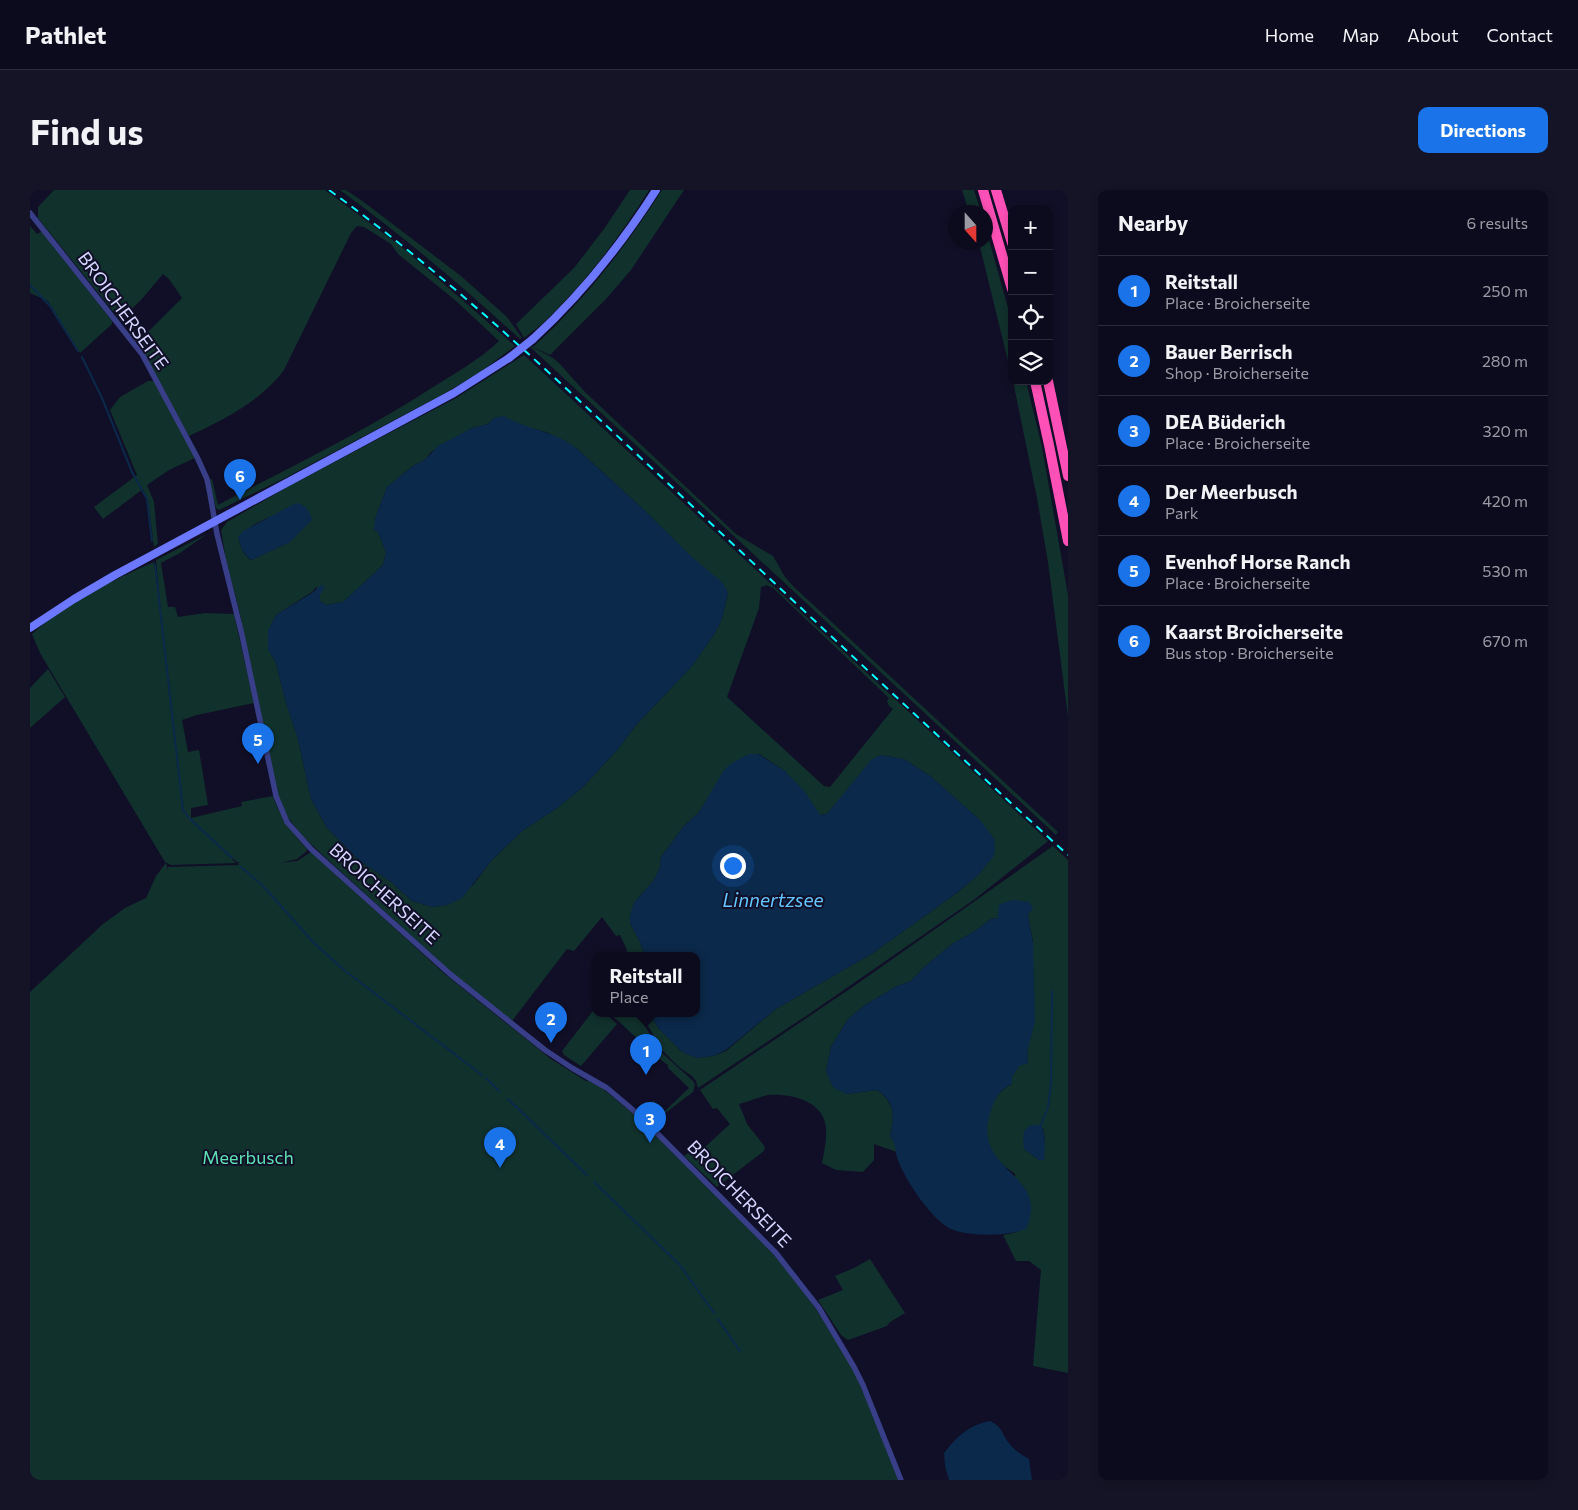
<!DOCTYPE html>
<html lang="en">
<head>
<meta charset="utf-8">
<style>
	:root { --surface:#0c0b1d; --page:#151426; --text:#f1f3f6; --muted:#9a9ba4; --line:#2c2b3b; --accent:#1a73e8 }
	body { margin:0; font-family:Commissioner,sans-serif; background:var(--page); color:var(--text) }
	.controls { position:absolute; right:15px; top:15px; display:grid; overflow:hidden; border-radius:10px; box-shadow:0 2px 8px #0003 }
	.controls button { width:45px; height:45px; display:grid; place-items:center; padding:0; border:0; border-bottom:1px solid var(--line); background:var(--surface); color:var(--text); font:25px sans-serif }
	.compass { position:absolute; left:918px; top:15px; width:45px; height:45px; border-radius:50%; background:var(--surface); box-shadow:0 2px 8px #0003; rotate:159deg }
	.you { position:absolute; left:702px; top:675px; width:18px; height:18px; margin:-12px; border:4px solid #fff; border-radius:50%; background:#1a73e8; box-shadow:0 0 0 8px #1a73e833 }
	.badge { display:grid; place-items:center; width:32px; height:32px; border-radius:50%; background:var(--accent); color:#fff; font-size:16px; font-weight:700 }
	.pin { position:absolute; translate:-50% -41px; filter:drop-shadow(0 1px 2px #0008) }
	.pin::after { content:''; position:absolute; top:26px; width:18px; height:15px; background:inherit; clip-path:polygon(0 0,100% 0,50% 100%) }
	.popup { position:absolute; left:562px; top:762px; width:108px; height:65px; box-sizing:border-box; display:grid; place-content:center; border-radius:10px; background:var(--surface); filter:drop-shadow(0 1px 4px #0005); font-size:16px; white-space:nowrap; color:var(--muted) }
	.popup b { font-size:19px; color:var(--text) }
	.popup::after { content:''; position:absolute; left:50%; top:100%; margin-left:-10px; border:10px solid transparent; border-top-color:var(--surface) }
	.list { margin:0; padding:0; list-style:none }
	h2 { display:flex; justify-content:space-between; align-items:center; height:65px; margin:0; padding:0 20px; font-size:21px }
	h2 small { font-size:16px; font-weight:400; color:var(--muted) }
	.list li { display:grid; grid-template-columns:32px 1fr auto; gap:15px; align-items:center; box-sizing:border-box; height:70px; padding:0 20px; border-top:1px solid var(--line) }
	.list b { display:block; font-size:19px; white-space:nowrap }
	.list p { margin:0; font-size:16px; white-space:nowrap; color:var(--muted) }
	.list em { font-size:16px; font-style:normal; color:var(--muted) }
	.icon { flex:none; width:28px; height:28px; fill:none; stroke:currentColor; stroke-width:2; stroke-linecap:round; stroke-linejoin:round }
	.map { position:relative; flex:none; width:1038px; height:1290px; overflow:hidden; border-radius:10px }
	header { display:flex; align-items:center; gap:30px; box-sizing:border-box; height:70px; padding:0 25px; background:var(--surface); border-bottom:1px solid var(--line) }
	header strong { font-size:24px }
	nav { display:flex; gap:28px; margin-inline-start:auto; font-size:18px }
	.intro { display:flex; align-items:center; justify-content:space-between; box-sizing:border-box; height:120px; padding:0 30px }
	h1 { margin:0; font-size:35px }
	.button { padding:12px 22px; border-radius:10px; background:var(--accent); color:#fff; font-size:18px; font-weight:700 }
	main { display:flex; gap:30px; padding:0 30px }
	aside { flex:1; background:var(--surface); border-radius:10px; box-shadow:0 2px 8px #0003 }
	.map>svg:first-child { display:block }
	.green { fill:#11312d; fill-rule:evenodd }
	.water { fill:#0b294a }
	.lines { fill:none; stroke-linecap:round; stroke-linejoin:round }
	.stream { stroke:#0b294a; stroke-width:2 }
	.street { stroke:#383e87; stroke-width:5.5 }
	.secondary { stroke:#6c78ff; stroke-width:8 }
	.highway { stroke:#ff50b7; stroke-width:10 }
	.rail { stroke:#01fffd; stroke-width:2; stroke-dasharray:8 6; stroke-linecap:butt }
	.secondary-bridge { stroke:#6c78ff; stroke-width:8 }
	.labels { text-anchor:middle; stroke-width:4; stroke-linejoin:round; paint-order:stroke }
	.street-label { font-size:18px; fill:#d5d5ff; stroke:#100f27 }
	.park-label { font-size:18px; fill:#5de3b3; stroke:#100f27 }
	.water-label { font-size:19px; font-style:italic; fill:#63c7ff; stroke:#100f27 }
</style>
</head>
<body>
<header>
<strong>Pathlet</strong>
<nav><a>Home</a><a>Map</a><a>About</a><a>Contact</a></nav>
</header>
<div class="intro"><h1>Find us</h1><a class="button">Directions</a></div>
<main>
<div class="map">
<svg width="1038" height="1290" viewBox="0 0 1038 1290">
	<rect width="100%" height="100%" fill="#100f27"/>
	<path class="green" d="M24,0H295L373,58L485,156L450,182L417,202L255,288L189,320L186,318L179,290L182,289L188,315C260,277 332,243 400,199C424,184 449,170 469,151L425,110L368,64L361,54L334,37L327,36L321,43L254,180C231,211 193,230 159,246L107,153L152,108L139,89L133,84L111,110L90,130L8,28V17Z
		M310,0H316L335,13L431,86L477,127L492,148L490,149C432,96 373,46 310,0Z
		M600,0H619C589,48 555,93 514,132C507,139 501,142 494,148L486,134L544,78L574,39Z
		M632,0H654L601,80L576,109L520,165L503,157C554,111 595,58 632,0Z
		M932,0H944L951,22H939Z
		M0,36L7,44L12,41L82,131V134L50,163L18,111L0,103Z
		M956,39L982,132V187L949,53L956,52Z
		M497,154L523,168L530,174L554,201L706,344L743,366L755,387L764,397L1028,642L1026,645Z
		M494,165L1018,651L945,709L782,822L668,898L666,891L662,886L649,877L632,860L611,824H620L629,839L652,862L667,868L683,866L696,861L746,819L843,763L928,702L948,685L962,667L950,630L900,586L874,569L850,565L830,585L797,624L789,625L755,581L729,564L679,607L669,622L653,637L631,667L630,677L624,690L604,713L600,733L610,752L614,763L613,766H597V760L590,745L586,746L572,727L544,761L537,759L482,831L420,781L273,647L256,625L247,605L210,424L196,370L191,340L197,332L261,295L426,208ZM474,227L493,236L516,242L546,258L611,317L698,403L692,429L685,443L662,476L607,534L587,560L553,597L527,618L492,641L461,671L443,695L417,715L402,717L382,711L360,691L330,671L297,638L281,609L268,549L256,513L246,473L238,459V441L246,425L282,402L286,397L290,405V411L296,415L313,412L353,375L356,362L348,342L345,329L357,297L383,276L396,269L401,262L442,238L458,234L464,228ZM239,327L260,352L221,370C213,365 211,357 208,347L225,334ZM737,395L743,398L859,508L857,511L859,516L863,519L800,597L794,596L697,507L729,418L731,397Z
		M118,191H125L165,268L139,280L117,295L124,312L128,354L124,357L118,309L113,299L73,329L64,317L107,285L80,220L90,207Z
		M983,191H996L1012,257L1038,405V527L1018,372L1007,308Z
		M177,344L150,363L131,373L138,417H145L148,427L175,423L204,424L224,513L167,525L152,530L158,562L169,560L178,615L161,618V628L212,616L211,612L243,606C250,627 262,642 277,659V661L267,669L250,673L267,671L281,662L416,785L521,869L556,891H559L572,898L605,925L738,1058L763,1087L788,1122L823,1178L871,1290H0V802L73,734L95,718L116,708L126,686L136,673L138,680V677L209,675L208,673H211L207,672L161,630L206,673L141,675L135,672L10,463L2,444C37,412 81,391 124,372L132,435L126,370Z
		M18,479L35,507L0,538V498Z
		M1023,656L1038,670V1183L1003,1176L1011,1080L999,1071H986L973,1045L987,1042L985,984C976,977 965,970 960,959C950,938 960,904 982,894L981,887L989,875L998,873L997,862L999,852L1003,752L998,725L970,723L968,728L961,729L945,741L922,754L893,778L881,791L867,796L835,815L818,829L801,857L796,881L816,904L847,900C865,913 865,926 860,946L866,954L867,962L844,954V970L833,982L806,980L792,973C794,962 797,950 796,938C794,911 761,903 738,905C729,907 718,912 709,914L717,934L735,957L734,961L687,997L654,966L670,954L674,958L700,934L687,918L683,919L670,900L827,794ZM1013,938L1015,950L1009,970L994,959Z
		M566,817V824H576L587,834L551,876L534,865L532,861Z
		M580,824H583L587,827L591,824H604L609,827L631,862L663,891L665,895L663,902L630,927L622,910L635,921L659,898L638,878V875C617,861 600,840 580,824Z
		M840,1069L875,1123L860,1132L857,1136L818,1150L811,1145L788,1110L813,1100L805,1086L824,1078Z"/>
	<path class="water" d="M474,226C497,240 525,241 546,258L611,317L662,367L693,393L698,403L692,429L685,443L662,476L607,534L587,560L553,597L527,618L492,641L461,671L432,708L417,715L402,717L382,711L360,691L330,671L297,638L281,609L268,549L256,513L246,473L238,459V441L246,425L282,403L291,395L295,397L290,405V411L296,415L313,412L353,375L356,362L348,342L344,340L345,329L357,297L383,276L396,269L408,256L442,238L458,234L464,228Z
		M266,313C276,315 279,320 282,330L260,352L222,370C213,365 211,357 208,347L213,341Z
		M719,564H728L755,581L775,602L790,625L797,624L841,570L850,565L874,569L900,586L950,630L964,649L965,660L963,667L948,685L928,702L843,763L746,819L696,860L683,866L667,868L652,862L629,839L620,824H666V766H613L614,763L610,752L600,733V725L604,713L624,690L630,677L631,667L653,637L669,622L694,580L702,573Z
		M984,710L999,712L1003,718L998,725L1003,753L1005,832L997,862L998,873L989,876L982,887V894C970,899 965,908 961,920C939,983 1022,982 996,1039C979,1046 938,1047 921,1039C902,1030 875,990 868,970C864,959 868,958 860,946C865,926 865,912 847,900L816,904L803,897L796,881L801,857L818,829L835,815L867,796L881,791L893,778L922,754L945,741L961,729L968,728L969,715L976,712Z
		M1002,935H1011C1016,946 1015,958 1014,970H1009L994,959C993,950 991,939 1002,935Z
		M960,1231C973,1237 971,1243 979,1253C984,1260 992,1265 999,1269L1002,1290H919L915,1276L914,1263C927,1246 939,1235 960,1231Z"/>
	<g class="lines">
		<path class="stream" d="M0,95L20,116L48,161
			M52,167L72,208L102,282L117,309L122,351
			M125,375L153,620L160,629L202,668
			M211,677L233,696L284,753L314,780L452,885
			M456,888L469,901
			M478,909L557,985
			M1011,935L1018,917L1021,894L1022,801
			M564,992L649,1074L684,1123
			M688,1129L710,1161"/>
		<path class="street" d="M0,23L112,164L167,267L177,289L180,304L187,344L212,445L246,606L257,632L281,659L420,784L515,860L542,878L577,898L609,925L746,1063L789,1118L824,1177L833,1195L871,1290"/>
		<path class="secondary" d="M503,149C551,105 591,55 626,0
			M0,438L44,409L85,385L424,203L479,168"/>
		<path class="highway" d="M953,0L982,99
			M966,0L982,53
			M1005,191L1019,255L1038,351
			M1018,191L1038,286"/>
		<path class="rail" d="M299,0C417,85 522,185 628,284C764,411 900,540 1038,665"/>
		<path class="secondary-bridge" d="M479,168L503,149"/>
	</g>
	<g class="labels">
		<g class="street-label">
			<text transform="translate(93 121) rotate(54)" y="6">BROICHERSEITE</text>
			<text transform="translate(354 704) rotate(42)" y="6">BROICHERSEITE</text>
			<text transform="translate(709 1004) rotate(46)" y="6">BROICHERSEITE</text>
		</g>
		<g class="park-label">
			<text x="218" y="974">Meerbusch</text>
		</g>
		<g class="water-label">
			<text x="743" y="717">Linnertzsee</text>
		</g>
	</g>
</svg>
<div class="controls">
<button>+</button>
<button>−</button>
<button><svg class="icon" aria-label="locate" viewBox="0 0 24 24"><circle cx="12" cy="12" r="6"/><path d="M12 2v4M12 18v4M2 12h4M18 12h4"/></svg></button>
<button><svg class="icon" aria-label="layers" viewBox="0 0 24 24"><path d="M12 4l9 5-9 5-9-5zM3 14l9 5 9-5"/></svg></button>
</div>
<svg class="compass" viewBox="-18 -18 36 36"><path d="M0-13l5 13h-10z" fill="#e53935"/><path d="M0 13l5-13h-10z" fill="#9a9ba4"/></svg>
<div class="you"></div>
<div class="pin badge" style="left:616px;top:885px">1</div>
<div class="popup"><b>Reitstall</b>Place</div>
<div class="pin badge" style="left:521px;top:853px">2</div>
<div class="pin badge" style="left:620px;top:953px">3</div>
<div class="pin badge" style="left:470px;top:978px">4</div>
<div class="pin badge" style="left:228px;top:574px">5</div>
<div class="pin badge" style="left:210px;top:310px">6</div>
</div>
<aside>
<h2>Nearby<small>6 results</small></h2>
<ul class="list">
<li><span class="badge">1</span><div><b>Reitstall</b><p>Place · Broicherseite</p></div><em>250 m</em></li>
<li><span class="badge">2</span><div><b>Bauer Berrisch</b><p>Shop · Broicherseite</p></div><em>280 m</em></li>
<li><span class="badge">3</span><div><b>DEA Büderich</b><p>Place · Broicherseite</p></div><em>320 m</em></li>
<li><span class="badge">4</span><div><b>Der Meerbusch</b><p>Park</p></div><em>420 m</em></li>
<li><span class="badge">5</span><div><b>Evenhof Horse Ranch</b><p>Place · Broicherseite</p></div><em>530 m</em></li>
<li><span class="badge">6</span><div><b>Kaarst Broicherseite</b><p>Bus stop · Broicherseite</p></div><em>670 m</em></li>
</ul>
</aside>
</main>
</body>
</html>
